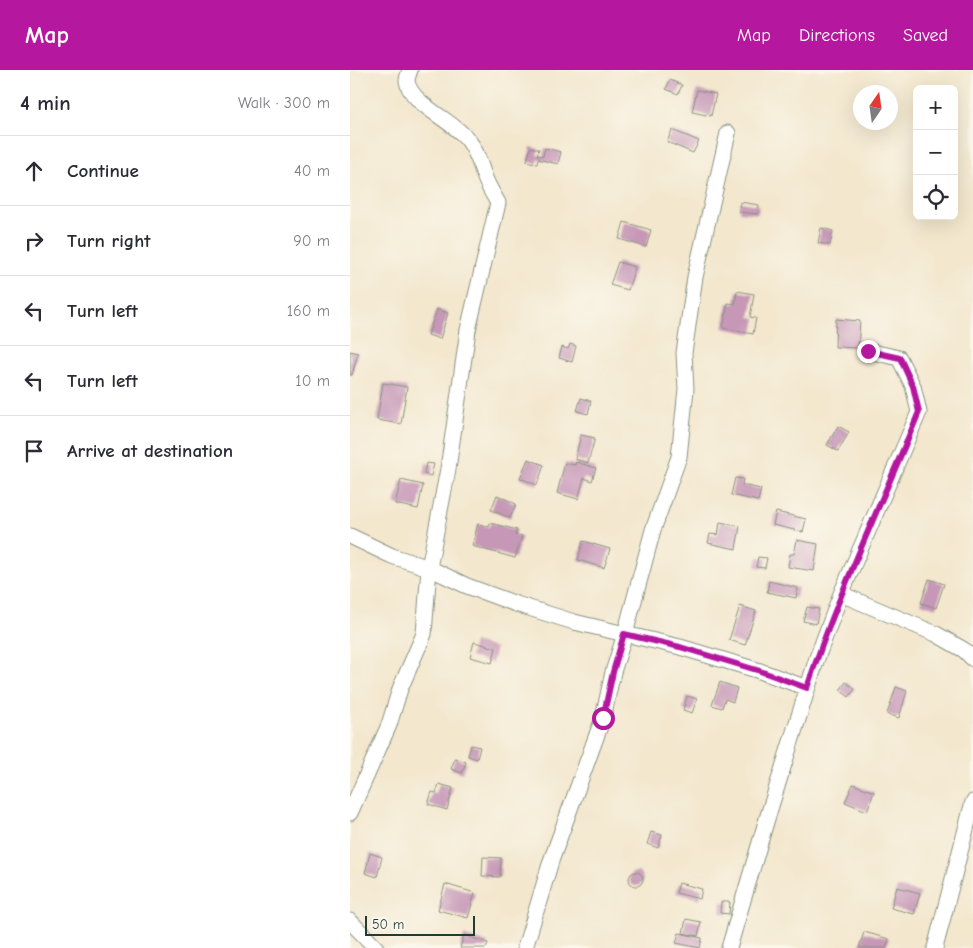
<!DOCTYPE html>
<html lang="en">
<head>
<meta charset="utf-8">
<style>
	:root { --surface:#fff; --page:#f7f7f7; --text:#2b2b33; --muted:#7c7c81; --line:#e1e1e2; --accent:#b5179e }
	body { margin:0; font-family:"Comic Neue",sans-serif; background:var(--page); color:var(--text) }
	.controls { position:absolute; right:15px; top:15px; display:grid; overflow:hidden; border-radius:8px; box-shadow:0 5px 20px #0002 }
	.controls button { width:45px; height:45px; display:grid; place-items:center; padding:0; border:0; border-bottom:1px solid var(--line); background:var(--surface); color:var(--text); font:25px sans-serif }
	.compass { position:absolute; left:503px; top:15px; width:45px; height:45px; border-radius:50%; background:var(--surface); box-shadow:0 5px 20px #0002; rotate:13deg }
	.scale { position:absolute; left:15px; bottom:12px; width:110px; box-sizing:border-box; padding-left:5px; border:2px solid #1f3d34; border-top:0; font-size:14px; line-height:18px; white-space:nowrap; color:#1f3d34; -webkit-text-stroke:4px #fbf7ec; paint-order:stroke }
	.stop { position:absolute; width:15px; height:15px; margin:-11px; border:4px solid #b5179e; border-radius:50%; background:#fff }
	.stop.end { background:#b5179e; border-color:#fff; box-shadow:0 1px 5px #0008 }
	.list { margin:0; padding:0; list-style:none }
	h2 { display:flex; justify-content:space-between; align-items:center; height:65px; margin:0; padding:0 20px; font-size:21px }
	h2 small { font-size:16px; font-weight:400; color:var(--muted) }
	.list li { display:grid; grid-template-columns:32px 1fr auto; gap:15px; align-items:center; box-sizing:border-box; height:70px; padding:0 20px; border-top:1px solid var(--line) }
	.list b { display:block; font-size:19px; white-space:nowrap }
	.list em { font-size:16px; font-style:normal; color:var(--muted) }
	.icon { flex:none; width:28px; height:28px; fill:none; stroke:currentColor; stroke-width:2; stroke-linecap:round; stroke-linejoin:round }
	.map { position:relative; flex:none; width:623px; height:878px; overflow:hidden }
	header { display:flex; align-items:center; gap:30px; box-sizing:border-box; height:70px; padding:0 25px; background:var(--accent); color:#fff }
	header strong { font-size:24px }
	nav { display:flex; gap:28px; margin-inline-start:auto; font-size:18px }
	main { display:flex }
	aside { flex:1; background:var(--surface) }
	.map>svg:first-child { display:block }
	.building { fill:#c697b7 }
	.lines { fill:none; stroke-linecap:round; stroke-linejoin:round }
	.street-casing { stroke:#899280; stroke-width:17 }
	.street { stroke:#fff; stroke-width:15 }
	.route { stroke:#b5179e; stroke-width:6 }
</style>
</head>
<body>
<header>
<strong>Map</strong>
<nav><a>Map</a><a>Directions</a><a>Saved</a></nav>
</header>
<main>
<aside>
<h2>4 min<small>Walk · 300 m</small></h2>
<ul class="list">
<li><svg class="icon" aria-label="ahead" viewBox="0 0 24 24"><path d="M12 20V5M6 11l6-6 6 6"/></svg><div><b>Continue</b></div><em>40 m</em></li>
<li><svg class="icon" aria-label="right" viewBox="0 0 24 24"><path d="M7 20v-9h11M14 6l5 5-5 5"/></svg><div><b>Turn right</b></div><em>90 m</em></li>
<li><svg class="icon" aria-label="left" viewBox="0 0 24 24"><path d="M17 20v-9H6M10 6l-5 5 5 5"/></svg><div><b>Turn left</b></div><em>160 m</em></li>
<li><svg class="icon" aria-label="left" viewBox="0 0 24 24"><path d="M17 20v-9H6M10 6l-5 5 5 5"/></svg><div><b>Turn left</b></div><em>10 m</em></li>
<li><svg class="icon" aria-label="arrive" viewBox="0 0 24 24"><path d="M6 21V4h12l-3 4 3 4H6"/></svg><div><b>Arrive at destination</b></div></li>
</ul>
</aside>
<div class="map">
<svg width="623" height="878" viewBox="0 0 623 878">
	<rect width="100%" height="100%" fill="#fbf7ec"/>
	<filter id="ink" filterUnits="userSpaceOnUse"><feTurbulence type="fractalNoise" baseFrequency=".02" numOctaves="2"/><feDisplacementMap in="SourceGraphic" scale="10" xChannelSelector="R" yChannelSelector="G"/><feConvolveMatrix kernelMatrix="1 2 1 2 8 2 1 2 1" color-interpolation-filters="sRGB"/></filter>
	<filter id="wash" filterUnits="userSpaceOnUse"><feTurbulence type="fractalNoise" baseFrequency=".0096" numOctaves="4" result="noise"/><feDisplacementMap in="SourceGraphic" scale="20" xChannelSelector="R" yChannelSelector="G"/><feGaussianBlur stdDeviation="1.12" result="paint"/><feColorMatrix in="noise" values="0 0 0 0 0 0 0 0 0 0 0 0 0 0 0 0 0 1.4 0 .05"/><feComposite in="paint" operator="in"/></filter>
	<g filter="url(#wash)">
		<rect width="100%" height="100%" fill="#f3e7cd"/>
		<g id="blocks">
			<path class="building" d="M320,10L332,15L328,24L316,19Z
				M347,20L366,24L361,46L342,42Z
				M322,60L349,71L343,83L317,72Z
				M181,77L189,79L187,85L193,86L195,78L211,82L208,94L188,89L187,94L177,91Z
				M390,132L409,135L408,144L389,142Z
				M274,152L301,160L296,177L269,169Z
				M471,158L483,161L480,175L468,173Z
				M268,192L285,197L278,220L260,215Z
				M387,221L404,224L400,247L406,248L403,264L373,258L378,233L385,234Z
				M87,239L98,243L90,269L78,265Z
				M486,249L510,251L508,278L485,277Z
				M220,274L226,276L222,292L209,288L212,277L218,279Z
				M0,281L8,283L2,305H0Z
				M33,313L57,317L51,354L27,350Z
				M231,328L241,331L238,344L227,341Z
				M488,356L499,362L488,381L477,375Z
				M231,365L245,368L238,393L225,389Z
				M178,389L194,395L187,415L170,408Z
				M226,392L246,398L242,411L234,408L228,429L207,423L215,393L225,395Z
				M76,393L84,394L81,406L74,404Z
				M385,408L393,409L392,415L411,419L408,431L381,425Z
				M51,410L73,415L68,439L45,434Z
				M147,425L166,434L160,448L141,440Z
				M426,442L456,449L453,462L423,455Z
				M370,452L390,456L386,479L358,473L360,464L368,465Z
				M140,453L167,460L165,465L172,466L165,488L122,476L128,454L139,457Z
				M447,470L468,474L464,501L438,497L440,484H444Z
				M233,471L260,479L254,498L228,490Z
				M408,487L417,488L415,498L406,497Z
				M579,509L594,514L586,538L571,533Z
				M419,511L448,518L446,528L417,522Z
				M390,536L406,541L395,575L379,570Z
				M457,537L469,539L466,554L453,551Z
				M124,572L146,578L142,593L120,587Z
				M370,612L387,618L383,632L375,629L372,638L362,635Z
				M496,612L505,619L499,627L490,620Z
				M546,617L557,621L549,648L537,644Z
				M337,626L347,629L342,643L333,640Z
				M121,675L130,677L127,689L118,686Z
				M105,688L116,692L112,703L101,699Z
				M89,714L103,718L97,740L78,734L82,722L86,723Z
				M503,714L524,722L517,741L495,732Z
				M301,762L312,765L308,778L297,774Z
				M20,783L32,787L27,807L15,803Z
				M133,787L151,788L150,807L132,806Z
				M279 809a7 7 0 1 1 14 0a7 7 0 1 1-14 0Z
				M329,813L352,819L350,829L326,823Z
				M95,814L125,823L118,848L88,840Z
				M547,817L570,823L564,844L541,838Z
				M371,832H380L379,844L370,843Z
				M336,849L351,852L348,866L333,863Z
				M514,862L539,869L536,878H509Z
				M329,863L352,868L350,878L326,873Z
				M114,865L138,873L136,878H110Z"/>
		</g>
	</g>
	<g filter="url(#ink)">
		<use href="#blocks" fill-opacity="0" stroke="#899280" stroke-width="1"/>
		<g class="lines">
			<defs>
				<path id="street" d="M0,466L42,486L79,498L117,516L166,534L224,552L330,577L410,601L457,618
					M491,524L586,564L614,580L623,589
					M0,743L39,655L50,619L74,564L79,498L98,399L118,260L148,133C143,124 137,115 134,105C129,92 127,81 118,70C104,51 60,34 57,11C57,8 59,3 60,0
					M0,851L26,878
					M175,878L201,791L253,648L263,602L275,564L303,460L329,387L336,319L334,283L345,207L378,63
					M379,878L416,752L467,588L491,524L569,342L563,316L549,288L518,281
					M585,878L623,732"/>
			</defs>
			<use href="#street" class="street-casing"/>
			<use href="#street" class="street"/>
		</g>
	</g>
	<g class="lines" filter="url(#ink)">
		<path class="route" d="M253,648L263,602L274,564L330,577L410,601L457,618C488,524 531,434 569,342L563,316L550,288L518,281"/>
	</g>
</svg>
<div class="controls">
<button>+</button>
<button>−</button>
<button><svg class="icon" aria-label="locate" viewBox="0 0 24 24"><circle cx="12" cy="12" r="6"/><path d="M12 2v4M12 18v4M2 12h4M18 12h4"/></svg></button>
</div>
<svg class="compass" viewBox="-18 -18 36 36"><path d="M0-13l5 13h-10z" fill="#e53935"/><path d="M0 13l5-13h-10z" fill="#7c7c81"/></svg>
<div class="scale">50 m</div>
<div class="stop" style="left:253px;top:648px"></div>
<div class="stop end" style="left:518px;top:281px"></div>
</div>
</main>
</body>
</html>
